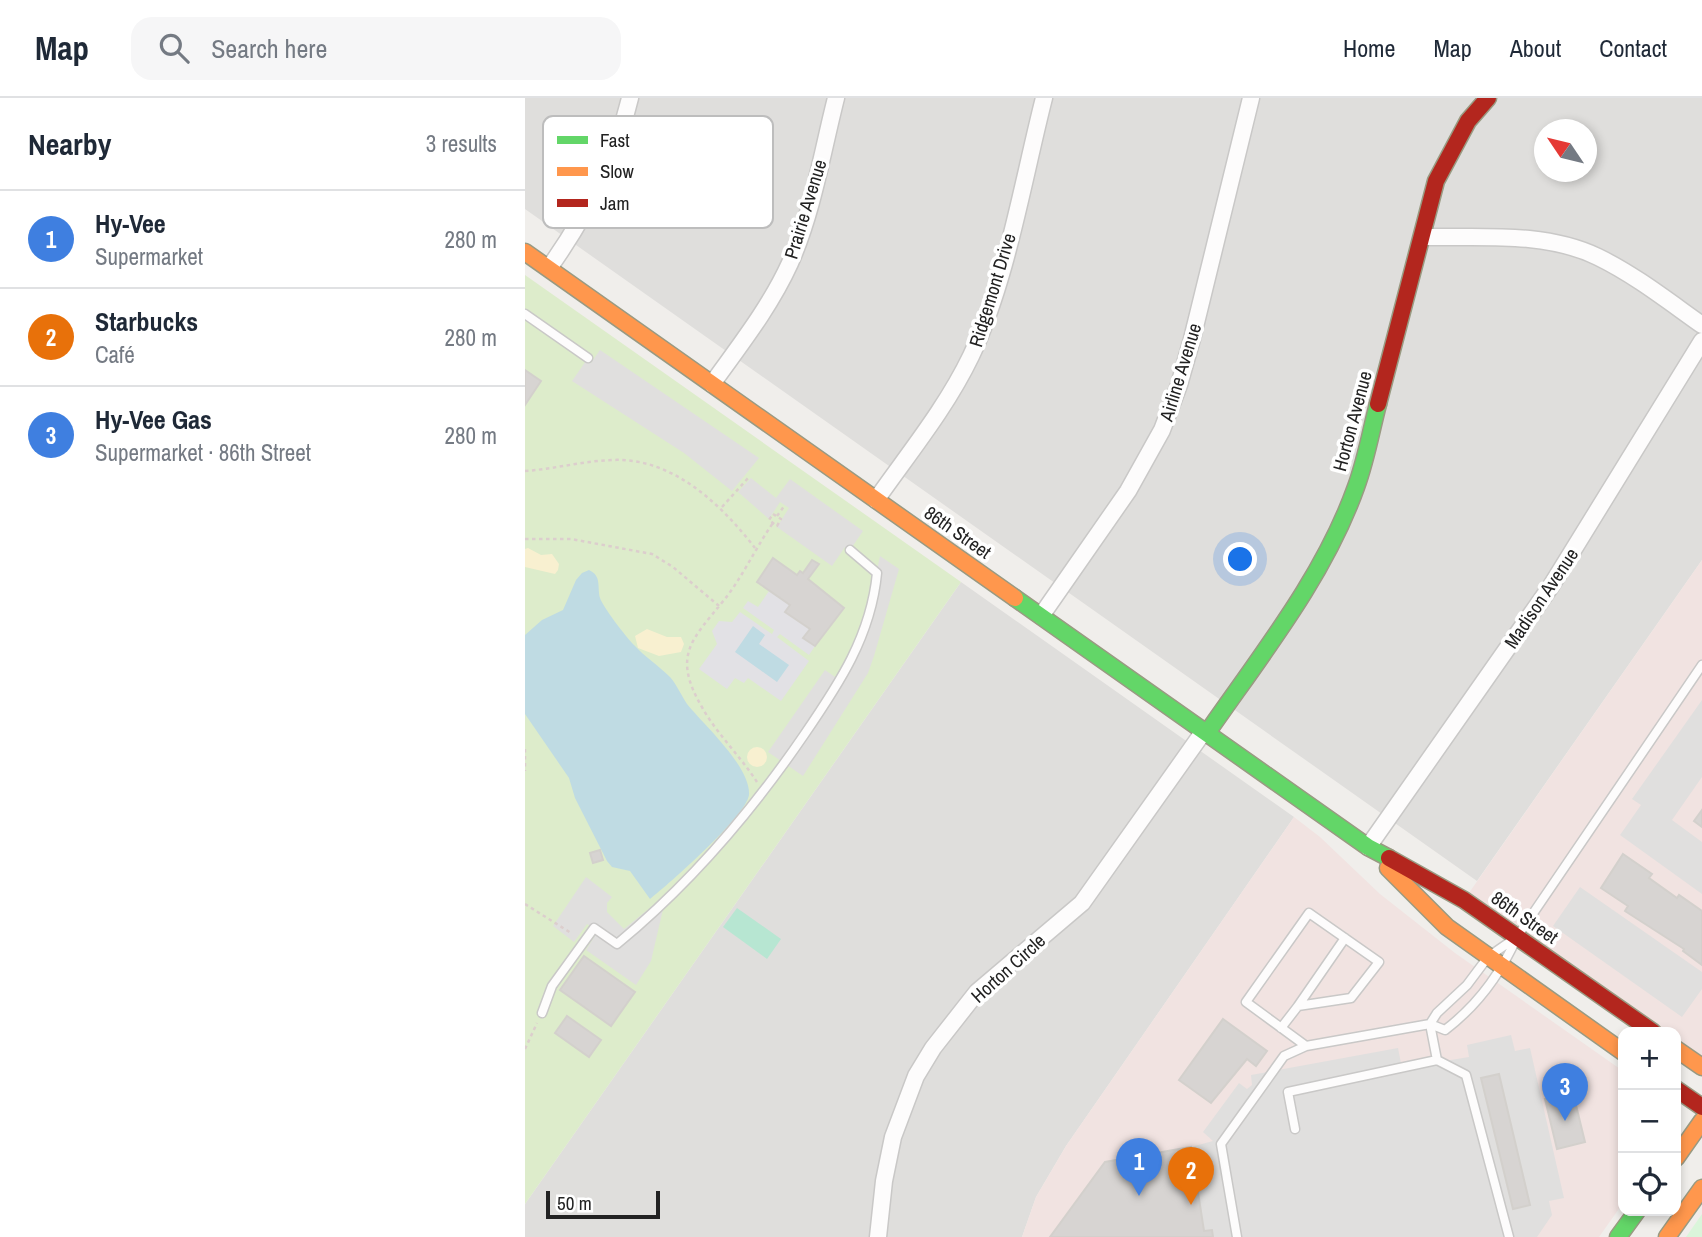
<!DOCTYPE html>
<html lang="en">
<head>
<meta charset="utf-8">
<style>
	:root { --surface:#fff; --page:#f6f6f7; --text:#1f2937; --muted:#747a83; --line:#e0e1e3; --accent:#6a6968 }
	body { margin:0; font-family:"Archivo Narrow",sans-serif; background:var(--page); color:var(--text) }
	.controls { position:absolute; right:21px; bottom:21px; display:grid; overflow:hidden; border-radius:14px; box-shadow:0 4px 10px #0003 }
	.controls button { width:63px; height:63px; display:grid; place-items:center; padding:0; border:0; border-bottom:2px solid var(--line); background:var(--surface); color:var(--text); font:35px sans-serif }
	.compass { position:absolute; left:1009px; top:21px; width:63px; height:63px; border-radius:50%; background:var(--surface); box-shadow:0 4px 10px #0003; rotate:305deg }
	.scale { position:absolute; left:21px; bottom:18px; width:114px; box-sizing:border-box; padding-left:7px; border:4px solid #222; border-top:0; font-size:19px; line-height:24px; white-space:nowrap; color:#222; -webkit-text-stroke:5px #fff; paint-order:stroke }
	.you { position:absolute; left:716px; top:462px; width:24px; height:24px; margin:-18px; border:5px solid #fff; border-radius:50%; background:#1a73e8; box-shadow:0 0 0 10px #1a73e833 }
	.badge { display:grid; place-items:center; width:46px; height:46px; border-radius:50%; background:var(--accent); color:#fff; font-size:23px; font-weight:700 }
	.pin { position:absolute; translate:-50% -58px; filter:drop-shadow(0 2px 4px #0008) }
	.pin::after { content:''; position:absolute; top:37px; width:24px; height:21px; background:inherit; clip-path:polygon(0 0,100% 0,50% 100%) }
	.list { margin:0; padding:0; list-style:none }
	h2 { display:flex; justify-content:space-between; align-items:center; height:91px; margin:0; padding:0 28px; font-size:30px }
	h2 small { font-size:23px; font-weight:400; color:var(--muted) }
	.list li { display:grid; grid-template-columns:46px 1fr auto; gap:21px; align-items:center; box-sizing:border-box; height:98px; padding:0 28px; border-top:2px solid var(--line) }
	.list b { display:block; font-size:26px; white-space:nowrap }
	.list p { margin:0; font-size:23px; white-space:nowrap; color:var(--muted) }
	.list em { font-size:23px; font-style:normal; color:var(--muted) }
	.icon { flex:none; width:38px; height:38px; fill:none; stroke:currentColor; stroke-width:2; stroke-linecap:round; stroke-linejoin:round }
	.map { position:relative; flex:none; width:1177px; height:1139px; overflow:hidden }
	header { display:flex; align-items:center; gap:42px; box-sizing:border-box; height:98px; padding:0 35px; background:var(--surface); border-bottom:2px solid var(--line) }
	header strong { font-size:33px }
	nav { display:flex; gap:38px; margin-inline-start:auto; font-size:24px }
	.search { width:490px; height:63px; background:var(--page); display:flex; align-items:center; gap:18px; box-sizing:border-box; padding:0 24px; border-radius:21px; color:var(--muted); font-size:26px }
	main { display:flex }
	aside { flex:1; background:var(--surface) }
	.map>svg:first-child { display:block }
	.residential { fill:#dfdedc; fill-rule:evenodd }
	.commercial { fill:#f1e3e1 }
	.grass { fill:#ddeccb }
	.sand { fill:#f8f0d0 }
	.park { fill:#daf5da }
	.pitch { fill:#b7e6d2 }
	.parking { fill:#e0dfde; fill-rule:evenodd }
	.plaza { fill:#e2e1e5 }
	.water { fill:#bfdbe3 }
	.building { fill:#d7d4d2; stroke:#d3d0cc; stroke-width:2 }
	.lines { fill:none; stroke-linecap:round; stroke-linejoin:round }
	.lane-casing { stroke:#c9c8c7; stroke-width:11 }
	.street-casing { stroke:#c9c8c7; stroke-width:19 }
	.fast-casing { stroke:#999a82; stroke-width:19 }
	.slow-casing { stroke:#999a82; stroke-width:19 }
	.jam-casing { stroke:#999a82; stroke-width:19 }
	.path { stroke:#dccecd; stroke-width:2.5; stroke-dasharray:3.5 3.5; stroke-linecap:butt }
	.lane { stroke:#fdfcfc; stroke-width:8 }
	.street { stroke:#fdfcfc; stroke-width:16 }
	.fast { stroke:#63d668; stroke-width:16 }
	.slow { stroke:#ff974d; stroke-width:16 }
	.jam { stroke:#b3261e; stroke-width:16 }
	.labels { text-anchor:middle; stroke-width:7; stroke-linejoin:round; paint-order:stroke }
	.street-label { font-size:19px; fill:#222; stroke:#fff }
	.key { fill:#fff; stroke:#bdbdbd; stroke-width:2 }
	.key-label { font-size:19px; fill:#222 }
</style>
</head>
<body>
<header>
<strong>Map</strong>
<div class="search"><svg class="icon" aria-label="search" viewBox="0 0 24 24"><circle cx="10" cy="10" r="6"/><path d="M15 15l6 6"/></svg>Search here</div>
<nav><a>Home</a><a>Map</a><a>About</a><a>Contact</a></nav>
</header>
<main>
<aside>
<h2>Nearby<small>3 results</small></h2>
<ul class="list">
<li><span class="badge" style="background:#3f7fe0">1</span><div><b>Hy-Vee</b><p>Supermarket</p></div><em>280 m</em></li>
<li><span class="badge" style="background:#e8710a">2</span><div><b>Starbucks</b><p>Café</p></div><em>280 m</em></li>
<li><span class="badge" style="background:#3f7fe0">3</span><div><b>Hy-Vee Gas</b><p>Supermarket · 86th Street</p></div><em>280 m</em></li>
</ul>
</aside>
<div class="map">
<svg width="1177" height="1139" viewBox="0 0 1177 1139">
	<rect width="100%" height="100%" fill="#f0eeeb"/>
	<path class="residential" d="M0,0H1177V462L952,783L0,111ZM1020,32H1062V74H1020Z
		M436,484L769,719L541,1048L511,1099L497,1139H0V1106Z"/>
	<path class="commercial" d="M1177,462V969L1151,951V934H1128L939,802Z
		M769,719L795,739L855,796L930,855L1098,973V1105L1074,1139H497L511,1099L541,1048Z"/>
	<path class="grass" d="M0,177L436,484L0,1106Z"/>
	<path class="sand" d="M3,450L16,457L27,456L34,466L33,472L30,476L0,469V451Z
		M122,531L142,539H156L159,546L156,554L134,558L113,550L110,538Z
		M222 659a10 10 0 1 1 20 0a10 10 0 1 1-20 0Z"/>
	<path class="park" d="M1177,1116V1139H1161Z"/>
	<path class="pitch" d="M212,810L256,841L242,861L198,829Z"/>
	<path class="parking" d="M75,252L234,360L207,393L159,355L47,283L63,260L66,265Z
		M226,380L251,400L265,381L338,433L325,452L320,449L307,468L252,429L264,410L255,404L244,421L213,394Z
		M355,458L374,471L349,558L343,575L278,678L243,654L300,572L316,583L338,538Z
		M1177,602V679L1147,722L1177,744V796L1095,737L1116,707L1107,701Z
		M61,779L87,799L82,805V814L99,831L136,801L139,807L126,863L111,887L61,852L73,833L62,826L49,844L28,828Z
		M1055,789L1177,874V891L1157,919L1028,828Z
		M986,937L990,953L1005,950L1039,1100L1024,1103L1027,1117L1012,1139H688L687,1132L679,1133L666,1049L688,1043L678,1034L714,985L722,991L727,987L726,977L873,950L877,970L944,959L942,947ZM974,976L1005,1106L988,1111L956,980Z"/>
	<path class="plaza" d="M244,493L265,507L260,514L285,531L279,540L290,548L284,557L255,536L252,539L284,563L256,603L223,580L219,585L210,580L202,591L174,571L192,546L187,533L194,523L207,524L215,514L247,536L249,532L218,510L223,503L233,509Z"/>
	<path class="water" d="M64,472C77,478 72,489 75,500C78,509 101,539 109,547C120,559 133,567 145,579C152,587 156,597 162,606C179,627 226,669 224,697C221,718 144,786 125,801L105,773L87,769L82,763L50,700L44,680L0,616V537L17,522L38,512L51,482L57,475Z
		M228,528L240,537L234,546L264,567L252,584L210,554Z"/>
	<path class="building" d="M0,272L16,283L0,307Z
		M248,460L272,477L275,473L278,475L287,462L294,466L283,481L319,510L290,548L278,540L285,531L260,514L265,507L232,484Z
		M1177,712V729L1169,723Z
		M75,752L78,762L68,765L65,755Z
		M1098,756L1127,776L1124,780L1152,800L1154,797L1177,813V867L1158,853L1159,851L1100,813L1103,808L1076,790Z
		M59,858L110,894L86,928L35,892Z
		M42,918L76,942L64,959L30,935Z
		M698,921L742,953L731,968L722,961L686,1005L654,982Z
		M974,976L1005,1107L988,1111L956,980Z
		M1048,995L1060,1044L1032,1051L1020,1001Z
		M666,1049L679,1133L687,1132L688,1139H525L580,1064Z"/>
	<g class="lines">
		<defs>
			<path id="lane" d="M0,216L63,260
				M989,841L963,859L942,887L912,915L905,926L920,932C953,907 975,877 992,839L1177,567
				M773,908L820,840
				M17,915L27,888L69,830L92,846C166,785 225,716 279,637C314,586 346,538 352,475L325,452
				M756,930L773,908L826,900L854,864L784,815L721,904L781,948
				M770,1031L763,994L912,962L941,977L984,1139
				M712,1139L696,1046L759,958L781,948L905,926L912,962"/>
			<path id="street" d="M897,139C954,140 1020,133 1073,159C1110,177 1143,203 1177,227
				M24,170C61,118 90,63 105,0
				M187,286C215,247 245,209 265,165C288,113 297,55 311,0
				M351,402C384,355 421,310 446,258C482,182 498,82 519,0
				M516,518L603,393L637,332L654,287L667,241L726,0
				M843,749L1026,488L1177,243
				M353,1139L359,1083L368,1039L391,978L408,950L452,894L557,805L679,633"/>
			<path id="fast" d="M490,500L843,749L864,760
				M682,635C736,557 799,479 831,389C841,362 846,333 853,306
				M1093,1139L1112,1113"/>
			<path id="slow" d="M0,154L490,500
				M863,770L922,829L1098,954
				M1151,951L1177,969
				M1151,1060L1177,1023
				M1142,1139L1177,1090"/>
			<path id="jam" d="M853,306L911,83L943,23L963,0
				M864,760L939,802L1128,934
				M1151,991L1177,1009"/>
		</defs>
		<use href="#lane" class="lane-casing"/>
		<use href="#street" class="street-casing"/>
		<use href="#fast" class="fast-casing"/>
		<use href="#slow" class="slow-casing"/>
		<use href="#jam" class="jam-casing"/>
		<path class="path" d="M0,373C29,371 58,363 87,362C147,359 196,406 230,450
			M197,409L224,379
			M248,416L256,421L252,428L244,422Z
			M252,418L260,407
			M0,441H46L127,456L148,469L194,508
			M0,651V673
			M232,684C216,659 193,637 178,611C146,557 167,542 199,502C217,480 231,449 248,425
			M0,806L46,835
			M0,951L12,925"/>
		<use href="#lane" class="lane"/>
		<use href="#street" class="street"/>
		<use href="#fast" class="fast"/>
		<use href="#slow" class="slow"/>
		<use href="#jam" class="jam"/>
	</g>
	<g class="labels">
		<g class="street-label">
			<text transform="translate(280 111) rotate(-73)" y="7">Prairie Avenue</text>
			<text transform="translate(467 192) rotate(-73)" y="7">Ridgemont Drive</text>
			<text transform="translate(655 274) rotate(-73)" y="7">Airline Avenue</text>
			<text transform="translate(827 323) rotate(-75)" y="7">Horton Avenue</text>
			<text transform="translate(433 434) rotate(35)" y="7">86th Street</text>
			<text transform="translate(1016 500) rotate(-56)" y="7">Madison Avenue</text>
			<text transform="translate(1000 819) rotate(35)" y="7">86th Street</text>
			<text transform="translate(483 870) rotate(-42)" y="7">Horton Circle</text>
		</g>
	</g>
	<rect x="18" y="18" width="230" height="112" rx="10" class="key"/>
	<rect x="32" y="38" width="31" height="8" fill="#63d668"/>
	<rect x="32" y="69" width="31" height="9" fill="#ff974d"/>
	<rect x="32" y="101" width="31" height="8" fill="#b3261e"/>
	<g class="key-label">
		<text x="75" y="49">Fast</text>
		<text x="75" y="80">Slow</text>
		<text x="75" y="112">Jam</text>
	</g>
</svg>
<div class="controls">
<button>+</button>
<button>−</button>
<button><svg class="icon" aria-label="locate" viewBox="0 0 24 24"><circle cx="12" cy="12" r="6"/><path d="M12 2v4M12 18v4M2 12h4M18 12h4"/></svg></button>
</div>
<svg class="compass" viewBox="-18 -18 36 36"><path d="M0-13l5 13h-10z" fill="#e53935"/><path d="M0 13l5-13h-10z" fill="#747a83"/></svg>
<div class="scale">50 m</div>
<div class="you"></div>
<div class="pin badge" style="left:614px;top:1098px;background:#3f7fe0">1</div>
<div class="pin badge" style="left:666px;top:1107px;background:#e8710a">2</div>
<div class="pin badge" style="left:1040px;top:1023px;background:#3f7fe0">3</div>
</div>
</main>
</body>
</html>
